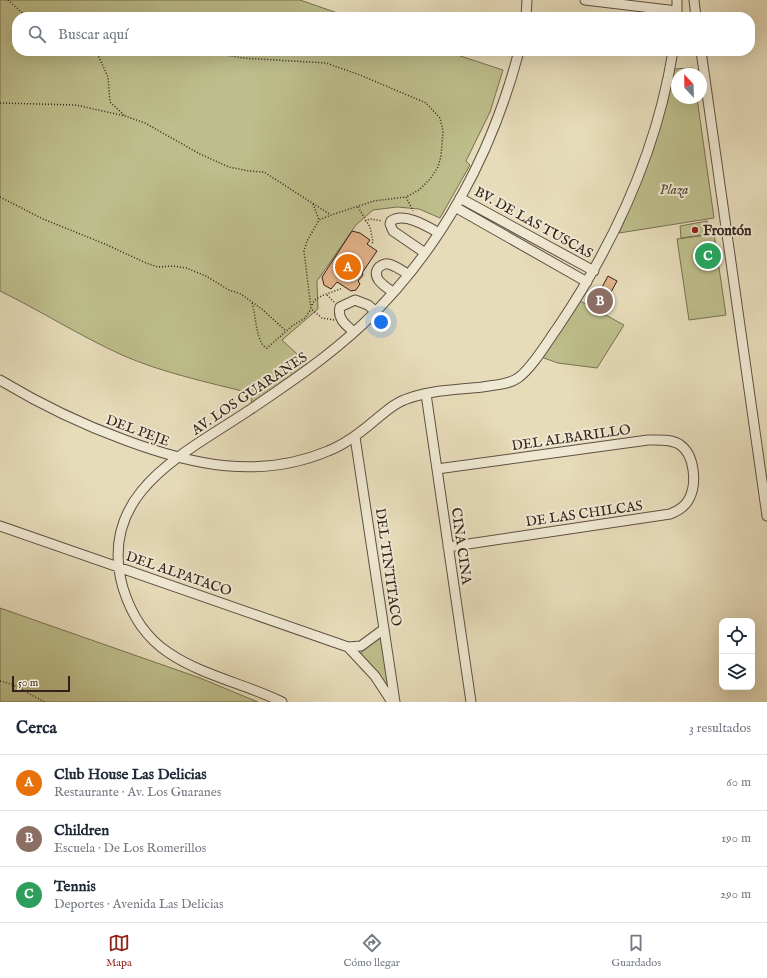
<!DOCTYPE html>
<html lang="es">
<head>
<meta charset="utf-8">
<style>
	:root { --surface:#fff; --page:#f6f6f7; --text:#1f2937; --muted:#747a83; --line:#e0e1e3; --accent:#8f2418 }
	body { margin:0; font-family:"IM FELL English",serif; background:var(--page); color:var(--text) }
	.controls { position:absolute; right:12px; bottom:12px; display:grid; overflow:hidden; border-radius:8px; box-shadow:0 4px 16px #0002 }
	.controls button { width:36px; height:36px; display:grid; place-items:center; padding:0; border:0; border-bottom:1px solid var(--line); background:var(--surface); color:var(--text); font:20px sans-serif }
	.compass { position:absolute; left:671px; top:68px; width:36px; height:36px; border-radius:50%; background:var(--surface); box-shadow:0 4px 16px #0002; rotate:338deg }
	.scale { position:absolute; left:12px; bottom:10px; width:58px; box-sizing:border-box; padding-left:4px; border:2px solid #32211b; border-top:0; font-size:11px; line-height:14px; white-space:nowrap; color:#32211b; -webkit-text-stroke:3px #efe8d2; paint-order:stroke }
	.you { position:absolute; left:381px; top:322px; width:14px; height:14px; margin:-10px; border:3px solid #fff; border-radius:50%; background:#1a73e8; box-shadow:0 0 0 6px #1a73e833 }
	.badge { display:grid; place-items:center; width:26px; height:26px; border-radius:50%; background:var(--accent); color:#fff; font-size:13px; font-weight:700 }
	.pin { position:absolute; translate:-50% -50%; border:2px solid #fff; box-shadow:0 1px 4px #0006 }
	.list { margin:0; padding:0; list-style:none }
	h2 { display:flex; justify-content:space-between; align-items:center; height:52px; margin:0; padding:0 16px; font-size:17px }
	h2 small { font-size:13px; font-weight:400; color:var(--muted) }
	.list li { display:grid; grid-template-columns:26px 1fr auto; gap:12px; align-items:center; box-sizing:border-box; height:56px; padding:0 16px; border-top:1px solid var(--line) }
	.list b { display:block; font-size:15px; white-space:nowrap }
	.list p { margin:0; font-size:13px; white-space:nowrap; color:var(--muted) }
	.list em { font-size:13px; font-style:normal; color:var(--muted) }
	.icon { flex:none; width:22px; height:22px; fill:none; stroke:currentColor; stroke-width:2; stroke-linecap:round; stroke-linejoin:round }
	.map { position:relative; flex:none; width:767px; height:702px; overflow:hidden }
	.search { position:absolute; background:var(--surface); box-shadow:0 4px 16px #0002; left:12px; right:12px; top:12px; height:44px; display:flex; align-items:center; gap:10px; box-sizing:border-box; padding:0 14px; border-radius:16px; color:var(--muted); font-size:15px }
	.sheet { height:220px; background:var(--surface) }
	nav { display:flex; justify-content:space-around; align-items:center; box-sizing:border-box; height:56px; border-top:1px solid var(--line); background:var(--surface); font-size:11px; color:var(--muted) }
	nav a { display:grid; justify-items:center; gap:2px }
	nav .on { color:var(--accent) }
	.map>svg:first-child { display:block }
	.green { fill:#bdbe8b; stroke:#787053 }
	.building { fill:#e3b289; stroke:#32211b }
	.lines { fill:none; stroke-linecap:round; stroke-linejoin:round }
	.minor-casing { stroke:#5f5043; stroke-width:11 }
	.path { stroke:#32211b; stroke-width:1.5; stroke-dasharray:1 2; stroke-linecap:butt }
	.minor { stroke:#efe8d2; stroke-width:9 }
	.poi-dot { fill:#8f2418; stroke:#efe8d2; stroke-width:1.5 }
	.labels { text-anchor:middle; stroke-width:4; stroke-linejoin:round; paint-order:stroke }
	.park-label { font-size:14px; font-style:italic; fill:#554837; stroke:#efe8d2 }
	.street-label { font-size:14px; fill:#32211b; stroke:#efe8d2 }
	.poi-label { font-size:14px; font-weight:bold; fill:#32211b; stroke:#efe8d2; text-anchor:start }
</style>
</head>
<body>
<div class="map">
<svg width="767" height="702" viewBox="0 0 767 702">
	<rect width="100%" height="100%" fill="#e7dcba"/>
	<filter id="stains"><feTurbulence type="fractalNoise" baseFrequency=".005" numOctaves="4"/><feColorMatrix values="0 0 0 0 .2 0 0 0 0 .09 0 0 0 0 .02 0 0 0 .5 -.17"/></filter>
	<radialGradient id="worn" r=".72"><stop offset=".6" stop-color="#630" stop-opacity="0"/><stop offset="1" stop-color="#630" stop-opacity=".3"/></radialGradient>
	<path class="green" d="M0,0H300L349,17H17V51H445L503,70L490,112L466,161L470,165L440,218L419,209L397,207L373,210L356,225L317,281L318,309L282,340L309,365L252,404L250,393C207,382 163,373 122,355C80,336 41,311 0,291Z
		M693,68L694,74H677V98H697L714,218L619,233L631,205L673,69Z
		M707,221L709,234L681,238L680,226Z
		M714,234L726,315L689,320L677,239Z
		M580,301L624,325L597,368L558,363L541,357Z
		M0,608L200,678L258,702H0Z
		M380,637L382,638L389,692L361,654L363,649Z"/>
	<path class="building" d="M352,231L360,233L370,240L367,244L377,251L362,273L363,275L358,281L360,284L356,290L351,291L337,282L331,289L324,285L322,277Z
		M608,276L617,281L609,296L600,291Z"/>
	<g class="lines">
		<defs>
			<path id="minor" d="M585,0L677,11
				M677,0V16
				M694,0L696,17
				M526,17L527,0
				M701,51L767,516
				M460,198L594,271
				M455,207L587,282
				M425,253L393,231L390,224L391,221C404,212 427,226 439,233
				M393,292C386,287 370,278 379,267C382,265 385,263 388,264C395,265 402,271 408,274
				M354,332C346,325 337,319 340,307L355,300L368,305L376,312
				M0,380C40,404 81,424 125,440C192,465 259,480 328,451C346,444 360,433 374,421C384,413 393,404 404,400C428,390 457,390 482,387C494,385 508,385 518,378C533,367 547,342 558,327C614,244 657,151 673,51
				M426,394L471,702
				M355,437L395,702
				M437,469L648,440C658,440 670,439 679,444C695,454 697,484 689,499C685,507 678,511 670,514L448,547
				M0,526L348,647L375,676L392,702
				M348,647L361,646L384,629
				M282,702C246,684 203,676 169,653C146,638 131,614 123,588C96,493 184,454 248,411C288,384 328,357 363,324C441,250 492,154 519,51"/>
		</defs>
		<use href="#minor" class="minor-casing"/>
		<path class="path" d="M8,0L27,17
			M96,51L108,77L110,102L124,115
			M205,51L242,58L326,63L360,75L426,103L440,118L443,131L441,156L438,167L430,179L419,190L406,197
			M0,103L76,105L125,116L145,123L200,154L229,167L249,171L264,172L331,215
			M0,197L43,219L105,244L146,263L158,267L173,266L186,268L206,276L229,290L241,294L263,310L286,331
			M313,204L319,220
			M358,207L370,227L373,242L371,244
			M365,221L370,219L382,221
			M327,295L334,302
			M252,303C256,315 256,344 267,348L292,326L305,318L311,309
			M312,305C315,295 333,293 342,288
			M334,320L322,318L311,309L304,251L307,241L319,220L331,215L374,201L406,197L413,211
			M0,681C17,684 29,695 45,702"/>
		<use href="#minor" class="minor"/>
	</g>
	<circle class="poi-dot" cx="695" cy="230" r="4"/>
	<g class="labels">
		<g class="park-label">
			<text x="674" y="194">Plaza</text>
		</g>
		<g class="street-label">
			<text transform="translate(534 222) rotate(29)" y="5">BV. DE LAS TUSCAS</text>
			<text transform="translate(249 393) rotate(-34)" y="5">AV. LOS GUARANES</text>
			<text transform="translate(138 430) rotate(20)" y="5">DEL PEJE</text>
			<text transform="translate(571 437) rotate(-8)" y="5">DEL ALBARILLO</text>
			<text transform="translate(584 513) rotate(-8)" y="5">DE LAS CHILCAS</text>
			<text transform="translate(462 546) rotate(82)" y="5">CINA CINA</text>
			<text transform="translate(389 567) rotate(82)" y="5">DEL TINTITACO</text>
			<text transform="translate(179 573) rotate(19)" y="5">DEL ALPATACO</text>
		</g>
		<g class="poi-label">
			<text x="703" y="235">Frontón</text>
		</g>
	</g>
	<rect width="100%" height="100%" filter="url(#stains)"/>
	<rect width="100%" height="100%" fill="url(#worn)"/>
</svg>
<div class="controls">
<button><svg class="icon" aria-label="locate" viewBox="0 0 24 24"><circle cx="12" cy="12" r="6"/><path d="M12 2v4M12 18v4M2 12h4M18 12h4"/></svg></button>
<button><svg class="icon" aria-label="layers" viewBox="0 0 24 24"><path d="M12 4l9 5-9 5-9-5zM3 14l9 5 9-5"/></svg></button>
</div>
<svg class="compass" viewBox="-18 -18 36 36"><path d="M0-13l5 13h-10z" fill="#e53935"/><path d="M0 13l5-13h-10z" fill="#747a83"/></svg>
<div class="scale">50 m</div>
<div class="you"></div>
<div class="pin badge" style="left:348px;top:267px;background:#e8710a">A</div>
<div class="pin badge" style="left:600px;top:301px;background:#8d6e63">B</div>
<div class="pin badge" style="left:708px;top:256px;background:#2e9e5b">C</div>
<div class="search"><svg class="icon" aria-label="search" viewBox="0 0 24 24"><circle cx="10" cy="10" r="6"/><path d="M15 15l6 6"/></svg>Buscar aquí</div>
</div>
<section class="sheet">
<h2>Cerca<small>3 resultados</small></h2>
<ul class="list">
<li><span class="badge" style="background:#e8710a">A</span><div><b>Club House Las Delicias</b><p>Restaurante · Av. Los Guaranes</p></div><em>60 m</em></li>
<li><span class="badge" style="background:#8d6e63">B</span><div><b>Children</b><p>Escuela · De Los Romerillos</p></div><em>190 m</em></li>
<li><span class="badge" style="background:#2e9e5b">C</span><div><b>Tennis</b><p>Deportes · Avenida Las Delicias</p></div><em>290 m</em></li>
</ul>
</section>
<nav>
<a class="on"><svg class="icon" aria-label="map" viewBox="0 0 24 24"><path d="M3 6l6-2 6 2 6-2v14l-6 2-6-2-6 2zM9 4v14M15 6v14"/></svg>Mapa</a>
<a><svg class="icon" aria-label="directions" viewBox="0 0 24 24"><path d="M12 3l9 9-9 9-9-9zM9 14v-3h6M13 9l2 2-2 2"/></svg>Cómo llegar</a>
<a><svg class="icon" aria-label="saved" viewBox="0 0 24 24"><path d="M7 4h10v16l-5-4-5 4z"/></svg>Guardados</a>
</nav>
</body>
</html>
